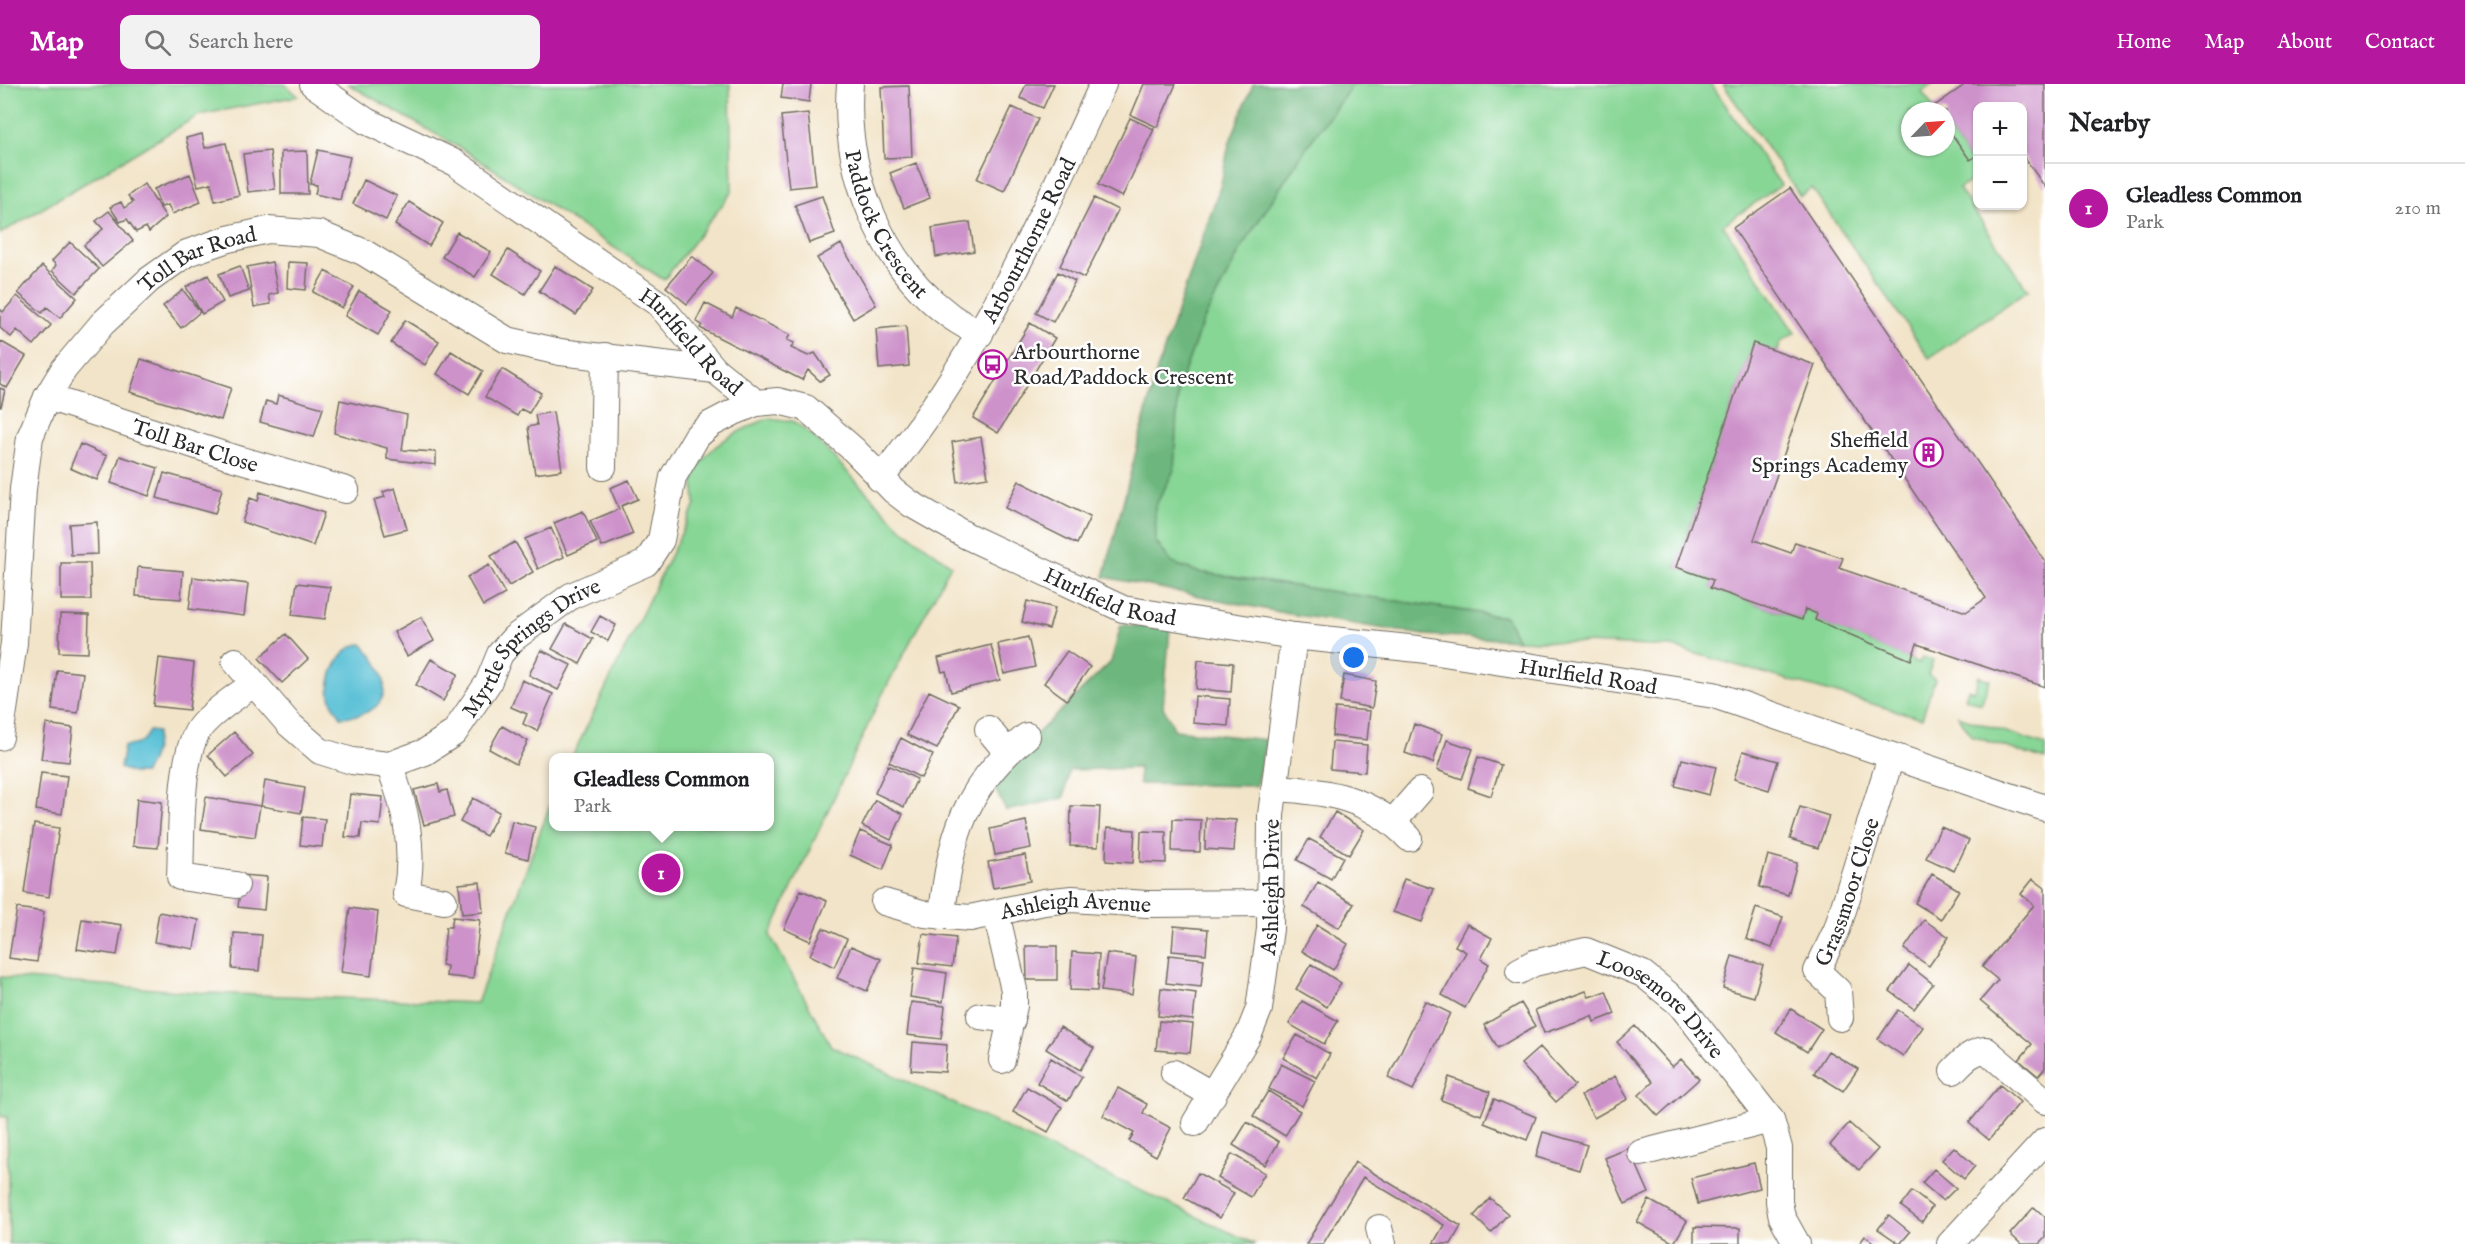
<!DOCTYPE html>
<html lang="en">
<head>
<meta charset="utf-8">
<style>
	:root { --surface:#fff; --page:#f2f2f2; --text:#202124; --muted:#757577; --line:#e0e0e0; --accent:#b5179e }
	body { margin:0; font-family:"IM FELL English",serif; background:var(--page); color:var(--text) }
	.controls { position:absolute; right:18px; top:18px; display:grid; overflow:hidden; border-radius:12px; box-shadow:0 2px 4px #0004 }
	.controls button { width:54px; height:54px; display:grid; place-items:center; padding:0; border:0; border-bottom:2px solid var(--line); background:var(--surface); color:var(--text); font:30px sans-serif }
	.compass { position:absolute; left:1901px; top:18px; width:54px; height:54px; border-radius:50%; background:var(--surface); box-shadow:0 2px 4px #0004; rotate:65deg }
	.you { position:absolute; left:1354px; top:574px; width:21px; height:21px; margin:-15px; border:4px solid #fff; border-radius:50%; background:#1a73e8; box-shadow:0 0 0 9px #1a73e833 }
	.badge { display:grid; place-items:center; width:39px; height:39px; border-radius:50%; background:var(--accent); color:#fff; font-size:20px; font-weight:700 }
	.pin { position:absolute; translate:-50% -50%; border:3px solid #fff; box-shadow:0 2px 6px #0006 }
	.popup { position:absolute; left:549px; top:669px; width:225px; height:78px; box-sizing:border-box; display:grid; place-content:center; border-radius:12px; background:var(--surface); filter:drop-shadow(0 2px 4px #0005); font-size:20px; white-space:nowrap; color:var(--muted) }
	.popup b { font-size:22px; color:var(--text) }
	.popup::after { content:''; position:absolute; left:50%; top:100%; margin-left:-12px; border:12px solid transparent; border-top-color:var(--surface) }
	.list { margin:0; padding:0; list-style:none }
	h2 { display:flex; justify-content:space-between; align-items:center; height:78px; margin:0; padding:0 24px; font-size:26px }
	h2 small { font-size:20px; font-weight:400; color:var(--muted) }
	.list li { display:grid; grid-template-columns:39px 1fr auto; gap:18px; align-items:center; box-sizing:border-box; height:90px; padding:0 24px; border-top:2px solid var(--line) }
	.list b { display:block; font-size:22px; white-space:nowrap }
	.list p { margin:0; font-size:20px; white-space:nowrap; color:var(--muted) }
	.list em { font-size:20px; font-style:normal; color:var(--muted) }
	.icon { flex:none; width:33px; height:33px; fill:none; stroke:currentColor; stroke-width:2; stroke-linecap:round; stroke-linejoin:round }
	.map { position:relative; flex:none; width:2045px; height:1160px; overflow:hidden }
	header { display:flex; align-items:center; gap:36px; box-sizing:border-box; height:84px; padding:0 30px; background:var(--accent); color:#fff }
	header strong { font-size:28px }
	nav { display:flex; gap:33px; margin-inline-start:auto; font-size:21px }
	.search { width:420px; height:54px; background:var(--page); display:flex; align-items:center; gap:15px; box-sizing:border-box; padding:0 21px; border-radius:12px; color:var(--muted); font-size:22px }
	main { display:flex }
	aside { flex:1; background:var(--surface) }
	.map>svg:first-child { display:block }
	.green { fill:#87d695; stroke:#598060; stroke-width:1.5 }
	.forest { fill:#6db77e; stroke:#4c7154; stroke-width:1.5 }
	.water { fill:#59c0d6; stroke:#427680; stroke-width:1.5 }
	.building { fill:#cd92ca }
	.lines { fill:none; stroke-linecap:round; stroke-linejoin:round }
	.minor-casing { stroke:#716c62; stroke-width:28 }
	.minor { stroke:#fff; stroke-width:26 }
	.labels { text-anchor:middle; stroke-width:5; stroke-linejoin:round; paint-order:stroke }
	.street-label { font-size:22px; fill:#2b2b2b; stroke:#fff }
	.poi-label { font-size:22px; fill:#2b2b2b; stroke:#fff; text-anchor:start }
</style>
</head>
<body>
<header>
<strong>Map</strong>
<div class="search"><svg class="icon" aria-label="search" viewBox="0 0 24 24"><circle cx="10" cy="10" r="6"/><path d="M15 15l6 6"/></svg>Search here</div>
<nav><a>Home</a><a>Map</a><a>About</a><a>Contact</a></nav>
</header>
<main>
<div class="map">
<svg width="2045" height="1160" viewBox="0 0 2045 1160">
	<rect width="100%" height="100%" fill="#fff"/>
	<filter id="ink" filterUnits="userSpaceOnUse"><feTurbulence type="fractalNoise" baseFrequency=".0167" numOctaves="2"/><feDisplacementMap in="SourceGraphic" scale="12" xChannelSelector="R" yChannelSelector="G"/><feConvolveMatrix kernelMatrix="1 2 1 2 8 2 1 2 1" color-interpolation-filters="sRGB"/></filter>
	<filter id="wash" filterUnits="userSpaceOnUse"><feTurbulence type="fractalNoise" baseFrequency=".008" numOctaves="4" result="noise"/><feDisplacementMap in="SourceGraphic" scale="24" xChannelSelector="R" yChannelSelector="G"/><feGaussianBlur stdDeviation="1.35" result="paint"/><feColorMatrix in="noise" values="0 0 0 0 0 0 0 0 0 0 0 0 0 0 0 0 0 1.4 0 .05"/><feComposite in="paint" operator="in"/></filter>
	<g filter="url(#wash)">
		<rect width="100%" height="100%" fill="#f2e4c8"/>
		<path class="green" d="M0,0H285L298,12L199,31L0,150Z
			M348,0H730L732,108L664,196L467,68Z
			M1353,0H1711L1781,101L1723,141L1795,249L1780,259L1778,268L1753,260L1676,483L1713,496L1711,504L1801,536L1805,525L1817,530L1816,536L1919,579L1922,573L1933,576L1928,591L1935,595L1922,634L1672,563L1518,556L1506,533L1198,488L1172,479L1156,458L1155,423L1174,386L1178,305L1202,239L1243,161L1306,64Z
			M1723,0H1933L1922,8L1936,27H1910V63H1946V42L1970,76L1977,71V92L1959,105L2028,206L1929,274L1812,104L1800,112Z
			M769,334L793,337L813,352L901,444L951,481L881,613L770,851L831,962L1255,1160H9L7,1033L0,1032V893L205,909L477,919L553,713V742H769V674L572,673L695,421C695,411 692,396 696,388C709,358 741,346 769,334Z
			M1979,592L1990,596L1981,620L1965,614L1968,605L1974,607Z
			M1958,632L2045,661V676L1972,652Z"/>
		<path class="forest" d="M1253,0H1353L1306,64L1243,161L1202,239L1178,305L1174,386L1155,423L1156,458L1172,479L1198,488L1506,533L1518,556L1424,551L1284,529L1104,493L1156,289L1221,100L1229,60Z
			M1121,541L1170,545L1163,623L1175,646L1266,656L1256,702L1139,700V684L1069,686L1064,714L1006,727L990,695L1111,578Z"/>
		<path class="water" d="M362,560C394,592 395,632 341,633C338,628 333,622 331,616C324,596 340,561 362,560Z
			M149,647L157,648C156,664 153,675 145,689H132L120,684L124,662C138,662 143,658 149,647Z"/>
		<g id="blocks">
			<path class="building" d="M783,0H811L809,18L781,14Z
				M1026,0H1054L1043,24L1020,14Z
				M1144,0H1176L1157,43L1131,31Z
				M1966,0H2045V103L2022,70V22H1978V71L1970,76L1946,42V27H1936L1933,23Z
				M909,2L912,73L884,74L881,3Z
				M1012,23L1038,35L1004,107L977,95Z
				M808,29L816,101L789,104L781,32Z
				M1130,34L1154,45L1122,113L1098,101Z
				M202,50L205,64L226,59L239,111L215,117L211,99L198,102L186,54Z
				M318,66L350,73L340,116L315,110L317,101L310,100Z
				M270,67L275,105L248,108L243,70Z
				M307,67L308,110H281V68Z
				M916,79L930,114L904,124L890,89Z
				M190,90L201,118L172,130L168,121L161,123L154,105Z
				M364,96L397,112L386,136L353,120Z
				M144,100L166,133L149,148L146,143L136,148L127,135L120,138L110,123L121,118L124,124L133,118L128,112Z
				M1790,104L2045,477V603L1917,560L1911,576L1815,536L1817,530L1805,525L1802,536L1710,504L1713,496L1676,483L1753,259L1815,281L1754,456L1791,469L1795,458L1843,474L1839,484L1966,528L1986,514L1733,144Z
				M822,112L835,150L809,159L795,121Z
				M1094,114L1118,126L1084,194L1060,182Z
				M409,118L443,139L429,162L395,141Z
				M109,127L133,157L102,183L84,161L103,145L96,137Z
				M970,138L974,167L936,173L932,144Z
				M457,148L491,168L475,193L442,173Z
				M70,158L99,185L76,209L52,187L56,181L52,177Z
				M841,160L876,221L853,235L817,174Z
				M508,166L540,187L525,210L493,190Z
				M692,172L713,189L687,220L666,203Z
				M272,178L278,209L269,211L271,220L254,223L247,183Z
				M288,178L308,179L306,206L287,204Z
				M42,182L77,214L60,234L47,223L42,229L18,209Z
				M240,182L249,207L228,214L219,190Z
				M555,182L593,206L576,231L539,207Z
				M325,187L354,203L342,224L313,208Z
				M1058,188L1075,197L1053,238L1036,229Z
				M208,191L223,218L202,230L186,203Z
				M183,206L200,228L181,244L163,222Z
				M359,207L392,226L378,251L345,232Z
				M17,212L51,241L34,261L17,246L11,253L0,244V225L3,228Z
				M705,219L732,233L736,224L790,251L787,256L794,259L791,264L808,272L815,269L830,291L820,297L808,286L802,296L700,244L702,241L696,237Z
				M405,236L439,257L425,281L391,259Z
				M1030,239L1055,254L998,349L973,334Z
				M906,242L909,282L879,285L876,245Z
				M0,257L26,272L7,304L0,300Z
				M451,267L483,287L469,310L437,290Z
				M141,275L231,304L221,336L130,308Z
				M502,285L541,309L529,329L521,325L517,332L485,313Z
				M0,304L5,306L1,323H0Z
				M278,311L323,324L314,353L260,338L266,317L276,320Z
				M340,316L407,331L402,366L436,368V381L387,375V364L334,349Z
				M553,328L562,386L535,390L528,343L537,341L535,331Z
				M981,353L988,393L958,398L952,358Z
				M80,360L107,372L97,396L70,384Z
				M120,372L158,384L149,412L111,399Z
				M164,389L222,405L215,430L157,414Z
				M629,396L638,415L621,422L633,450L602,463L590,437L619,425L610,404Z
				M1019,397L1090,433L1077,460L1005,424Z
				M395,404L407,445L385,451L374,416L385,413L383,408Z
				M260,408L324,429L313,462L242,438L250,414L258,417Z
				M583,427L597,458L568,471L554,439Z
				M97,438L98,470L71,471L69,440Z
				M551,444L564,473L538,485L525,455Z
				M515,458L533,488L509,502L491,472Z
				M61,479H90L91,516H61Z
				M489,481L505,510L483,522L467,493Z
				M138,483L183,487L181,515L136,512Z
				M193,493L248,500L244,532L189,525Z
				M297,499L330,503L325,535L292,531Z
				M1027,517L1055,524L1049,545L1022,538Z
				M60,530L89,531L88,569L59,568Z
				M600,532L616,541L608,557L591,548Z
				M421,533L434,557L407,572L394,548Z
				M566,540L593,555L580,580L552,565Z
				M286,550L308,575L282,599L259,574Z
				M1028,553L1035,583L1004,590L998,560Z
				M991,561L1000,596L951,608L946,587L942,588L938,574Z
				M541,566L571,581L558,606L529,591Z
				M1067,567L1090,583L1067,616L1044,599Z
				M159,574L194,579L189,626L153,622Z
				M431,575L458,590L443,617L416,601Z
				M1198,576L1233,579L1231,608L1196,605Z
				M57,586L83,589L78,629L52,626Z
				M1344,591L1376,597L1372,624L1340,618Z
				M522,596L553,610L537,647L523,640L527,630L511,623Z
				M929,607L959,621L937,665L907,651Z
				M1195,612L1230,615L1228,642L1193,639Z
				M1335,624L1370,627L1367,656L1332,652Z
				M46,640L73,644L69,678L41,675Z
				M1414,640L1442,650L1433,679L1405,669Z
				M502,642L528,657L516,680L489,665Z
				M234,648L253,671L227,693L208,671Z
				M901,654L933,671L921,694L889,678Z
				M1447,656L1473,665L1462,695L1437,686Z
				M1332,658L1367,661L1365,688L1330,685Z
				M1743,667L1778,677L1769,706L1734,695Z
				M1478,673L1501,681L1491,712L1468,704Z
				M1682,675L1716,683L1709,711L1675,702Z
				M888,681L917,695L904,723L875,709Z
				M41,689L67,692L62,730L36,726Z
				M265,697L305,704L301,729L261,722Z
				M438,700L440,708L447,706L454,733L424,741L414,706Z
				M350,710L383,713L380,741L362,739L360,754L345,753Z
				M206,713L260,722L255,753L201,745Z
				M473,714L499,728L486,752L460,738Z
				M137,715L162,718L158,764L133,762Z
				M875,716L903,730L891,756L862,742Z
				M1071,722L1100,723L1098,763L1070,762Z
				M1800,723L1829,732L1818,764L1790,755Z
				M1335,728L1364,746L1349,771L1320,753Z
				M303,733L325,735L322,763L300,761Z
				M1206,734L1236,736L1234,767L1205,765Z
				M1173,735L1201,736L1200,768L1172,767Z
				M512,737L535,743L528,775L505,769Z
				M1026,737L1031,764L995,771L990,745Z
				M34,740L59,744L49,813L24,809Z
				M1941,743L1969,756L1954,787L1926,774Z
				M1107,744L1135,746L1133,779L1106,777Z
				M860,747L893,761L883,786L850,771Z
				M1141,747L1166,748V779L1140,778Z
				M1309,755L1343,773L1331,795L1297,776Z
				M1025,771L1030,797L993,804L988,778Z
				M1768,771L1797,779L1788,811L1759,803Z
				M1932,790L1959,806L1941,835L1915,819Z
				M242,791L267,793L264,826L238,823Z
				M1404,795L1434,805L1422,838L1393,828Z
				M2033,795L2045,804V984L2038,992L2019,976L2032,960L1980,917L1998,896L1982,883L2034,821L2021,810Z
				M480,798L483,828L462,830L459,800Z
				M1318,798L1354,820L1339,844L1304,823Z
				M801,806L827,817L810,857L784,845Z
				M17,824L44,828L37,878L9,874Z
				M350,824L378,828L371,892L341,888Z
				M1756,824L1783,833L1772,864L1746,855Z
				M159,828L199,836L194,865L154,858Z
				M453,833L480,836L473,895L446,892L447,882L442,881L446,843H451Z
				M82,835L122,841L117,871L77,865Z
				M1924,836L1949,853L1929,882L1904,865Z
				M1467,840L1492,854L1481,875L1489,880L1465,924L1442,911L1466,868L1455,862Z
				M1317,841L1348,860L1333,886L1302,867Z
				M1174,842L1208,845L1206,870L1172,867Z
				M823,844L847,855L834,883L810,871Z
				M234,849L262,851L259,887L232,885Z
				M923,850L956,854L952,883L919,879Z
				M851,862L881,875L867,907L837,894Z
				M1026,862H1057V896H1027Z
				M1072,868L1099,870L1097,907L1070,906Z
				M1107,869L1136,873L1132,911L1101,907Z
				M1169,871L1204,875L1201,903L1166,899Z
				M1732,872L1763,881L1754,913L1723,904Z
				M1311,880L1341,899L1327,923L1296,905Z
				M1909,881L1933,900L1914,925L1890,907Z
				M914,884L947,889L943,918L910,913Z
				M1161,904L1196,909L1193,936L1158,932Z
				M1586,907L1589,913L1606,907L1615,930L1594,938L1592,932L1544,949L1535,926Z
				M1302,917L1338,937L1324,960L1289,940Z
				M1425,917L1450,929L1413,1006L1388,994Z
				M911,918L945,922L941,955L907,951Z
				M1521,919L1535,942L1498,964L1484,941Z
				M1791,925L1822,945L1807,968L1776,948Z
				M1898,926L1923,943L1903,972L1878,955Z
				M1159,937L1193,940L1190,969L1156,966Z
				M1635,942L1672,983L1681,975L1699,995L1658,1032L1639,1011L1653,998L1617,958Z
				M1060,943L1094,964L1080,986L1046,965Z
				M1297,951L1330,970L1317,994L1283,974Z
				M913,958L947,961L945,988L911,986Z
				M1540,963L1575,1001L1556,1018L1521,980Z
				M1828,967L1858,985L1843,1007L1814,989Z
				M1051,974L1082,993L1068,1017L1037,999Z
				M1281,980L1315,997L1302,1022L1269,1005Z
				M1615,992L1628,1015L1594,1034L1581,1012Z
				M1449,993L1490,1008L1481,1031L1441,1016Z
				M2000,1001L2020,1018L1989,1056L1969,1039Z
				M1027,1003L1062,1023L1048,1048L1013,1028Z
				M1118,1004L1147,1020L1143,1029L1171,1044L1156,1072L1129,1057L1134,1049L1103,1032Z
				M1268,1007L1300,1027L1285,1052L1253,1032Z
				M1494,1015L1536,1033L1527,1056L1484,1039Z
				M1247,1038L1279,1058L1265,1081L1233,1061Z
				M1849,1039L1878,1065L1859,1086L1830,1061Z
				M1543,1048L1587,1061L1579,1086L1536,1073Z
				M1954,1063L1975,1082L1964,1095L1942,1076Z
				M1629,1064L1649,1109L1625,1120L1605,1074Z
				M1232,1070L1265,1089L1251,1113L1218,1094Z
				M1355,1078L1461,1142L1451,1160H1433L1444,1141L1363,1093L1323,1160H1306Z
				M1754,1079L1760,1104L1698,1120L1691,1094Z
				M1934,1085L1956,1104L1943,1117L1922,1099Z
				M1198,1089L1234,1109L1220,1134L1184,1114Z
				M1912,1107L1932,1123L1922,1138L1901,1122Z
				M1490,1114L1508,1130L1491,1149L1474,1132Z
				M1649,1116L1687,1137L1674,1159L1637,1138Z
				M2034,1123L2045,1133V1154L2039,1160H2021L2010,1150Z
				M1889,1131L1910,1148L1900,1160L1878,1145Z
				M1694,1143L1740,1144V1160H1694Z
				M1865,1152L1876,1160H1859Z"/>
		</g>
	</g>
	<g filter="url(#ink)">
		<use href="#blocks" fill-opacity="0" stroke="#716c62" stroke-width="1.5"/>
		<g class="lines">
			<defs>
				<g id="minor">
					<path id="s1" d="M313,0L366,37L455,79L659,220L715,286L756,319"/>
					<path id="s2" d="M850,0C843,84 879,179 949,231C958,238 970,244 980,250"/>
					<path id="s3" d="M47,313L224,371L346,406"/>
					<path d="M603,383L605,272"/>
					<path id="s4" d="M880,395C977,277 1040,138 1103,0"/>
					<path id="s5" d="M235,577L289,640L320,667L352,677L389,681L425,668L454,649L488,599L500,570L514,554L571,512L646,479L661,456L673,393L697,352L711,340L734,328L756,319L778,317L806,324L854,366L894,407L911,420L967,452L1123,525L1294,552L1418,565L1714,611L2045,724"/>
					<path d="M988,645L1007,668"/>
					<path id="s6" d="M0,653L14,559L23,405L30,353L47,313L64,285L102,240L149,196L187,169L228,155L268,146L319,150L363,168L507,256L560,268L715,286"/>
					<path d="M389,681C406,723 415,765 406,810L444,817"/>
					<path d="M1275,704C1328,707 1371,714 1409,754"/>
					<path d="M1393,738L1420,707"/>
					<path d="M236,801L180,793C182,756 178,668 202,641C216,625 236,613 253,600"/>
					<path id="s7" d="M884,818L925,830L970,834L1044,818L1072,815L1147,820L1271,819"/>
					<path d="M996,829L1014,906V922L1002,976"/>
					<path d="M942,832C949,756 965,701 1027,652"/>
					<path id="s8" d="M1519,887L1534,879L1586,867L1643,890L1680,920L1771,1036L1779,1064V1118L1782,1133L1797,1160"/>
					<path d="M980,932L1012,936"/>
					<path id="s9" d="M1840,934L1838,907L1817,887L1837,845L1891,673"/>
					<path d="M1953,987C1963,977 1971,967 1986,966L2045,1017"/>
					<path d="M1174,989L1213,1011"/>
					<path id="s10" d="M1195,1039L1249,950L1259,925L1270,845L1271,731L1294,552"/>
					<path d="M1641,1069L1771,1036"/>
					<path d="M1379,1144L1383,1160"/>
					<path d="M1950,1160L2045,1057"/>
				</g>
			</defs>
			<use href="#minor" class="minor-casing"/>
			<use href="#minor" class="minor"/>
		</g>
	</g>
	<defs>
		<symbol id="bus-ring" viewBox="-11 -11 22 22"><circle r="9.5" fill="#fff" stroke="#b5179e" stroke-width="1.5"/><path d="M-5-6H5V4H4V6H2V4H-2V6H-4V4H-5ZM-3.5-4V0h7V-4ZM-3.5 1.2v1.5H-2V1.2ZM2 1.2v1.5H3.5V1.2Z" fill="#b5179e"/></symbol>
		<symbol id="building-ring" viewBox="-11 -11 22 22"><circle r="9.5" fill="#fff" stroke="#b5179e" stroke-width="1.5"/><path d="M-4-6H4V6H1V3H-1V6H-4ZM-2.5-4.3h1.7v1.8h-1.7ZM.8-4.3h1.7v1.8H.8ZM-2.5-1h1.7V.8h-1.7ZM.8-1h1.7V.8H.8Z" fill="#b5179e"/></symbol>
	</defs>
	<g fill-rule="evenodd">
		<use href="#bus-ring" x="976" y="264" width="33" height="33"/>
		<use href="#building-ring" x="1912" y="352" width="33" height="33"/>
	</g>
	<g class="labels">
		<g class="street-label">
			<text dy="8" stroke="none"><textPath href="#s2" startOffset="148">Paddock Crescent</textPath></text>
			<text dy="8" stroke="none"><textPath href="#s4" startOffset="282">Arbourthorne Road</textPath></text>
			<text dy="8" stroke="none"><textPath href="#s6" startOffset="555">Toll Bar Road</textPath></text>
			<text dy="8" stroke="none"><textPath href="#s1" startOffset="460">Hurlfield Road</textPath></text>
			<text dy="8" stroke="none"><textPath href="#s3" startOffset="156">Toll Bar Close</textPath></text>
			<text dy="8" stroke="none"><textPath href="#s5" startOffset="1155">Hurlfield Road</textPath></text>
			<text dy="8" stroke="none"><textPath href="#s5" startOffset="386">Myrtle Springs Drive</textPath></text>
			<text dy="8" stroke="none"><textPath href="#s5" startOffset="1641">Hurlfield Road</textPath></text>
			<text dy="8" stroke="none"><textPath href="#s10" startOffset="254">Ashleigh Drive</textPath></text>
			<text dy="8" stroke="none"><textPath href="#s9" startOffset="141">Grassmoor Close</textPath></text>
			<text dy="8" stroke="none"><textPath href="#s7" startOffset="195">Ashleigh Avenue</textPath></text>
			<text dy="8" stroke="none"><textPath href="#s8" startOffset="164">Loosemore Drive</textPath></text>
		</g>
		<g class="poi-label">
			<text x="1013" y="275">Arbourthorne<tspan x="1013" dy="25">Road/Paddock Crescent</tspan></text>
			<text x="1908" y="363" text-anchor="end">Sheffield<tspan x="1908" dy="25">Springs Academy</tspan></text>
		</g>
	</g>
</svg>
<div class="controls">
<button>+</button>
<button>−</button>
</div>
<svg class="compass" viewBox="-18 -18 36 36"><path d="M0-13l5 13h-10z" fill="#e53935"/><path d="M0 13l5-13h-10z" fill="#757577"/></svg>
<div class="you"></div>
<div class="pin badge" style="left:661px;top:789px">1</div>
<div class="popup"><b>Gleadless Common</b>Park</div>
</div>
<aside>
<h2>Nearby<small></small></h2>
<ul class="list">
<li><span class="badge">1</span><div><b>Gleadless Common</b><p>Park</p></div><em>210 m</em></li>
</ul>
</aside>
</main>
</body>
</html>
